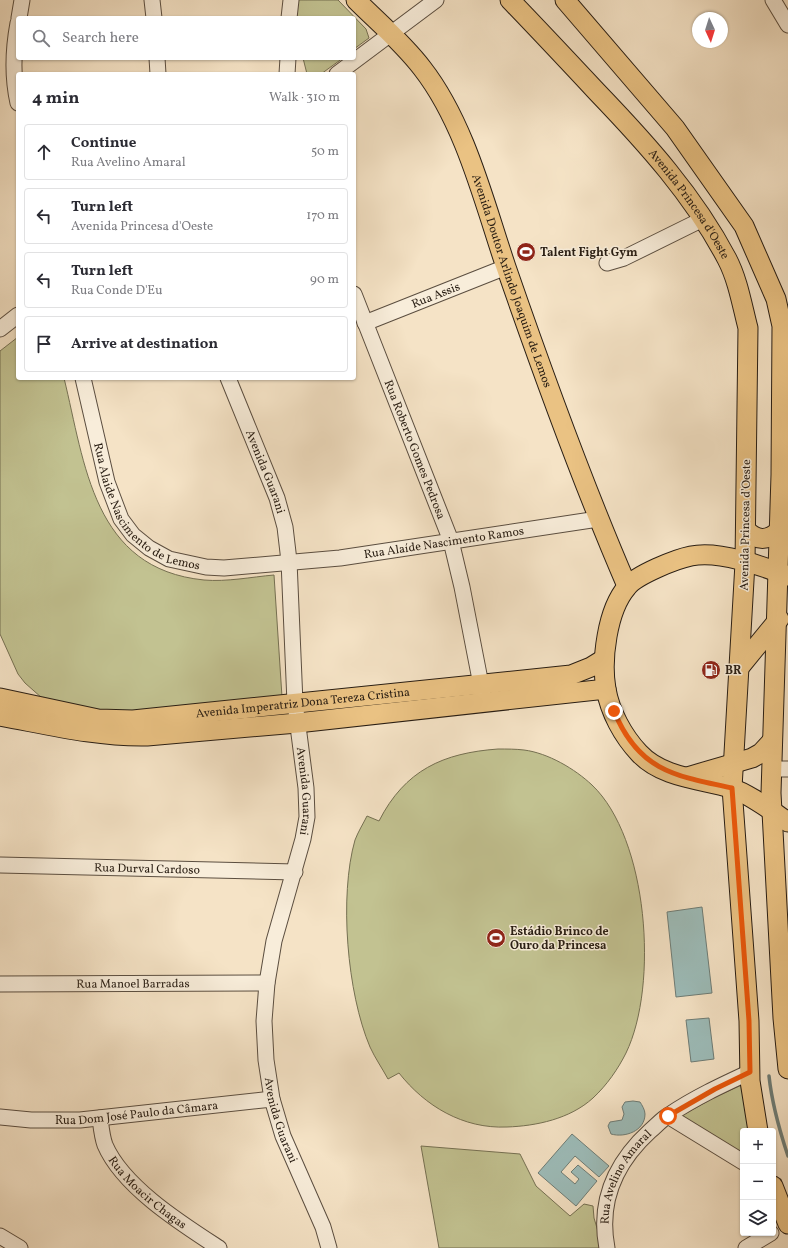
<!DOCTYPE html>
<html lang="en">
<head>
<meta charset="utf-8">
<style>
	:root { --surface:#fff; --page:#f2f2f3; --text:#2b2b33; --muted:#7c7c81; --line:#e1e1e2 }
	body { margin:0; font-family:Vollkorn,serif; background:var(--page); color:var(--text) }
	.controls { position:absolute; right:12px; bottom:12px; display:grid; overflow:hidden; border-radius:4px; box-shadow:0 1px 3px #0004 }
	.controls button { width:36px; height:36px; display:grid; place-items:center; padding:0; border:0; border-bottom:1px solid var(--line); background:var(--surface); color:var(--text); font:20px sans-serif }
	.compass { position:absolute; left:692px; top:12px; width:36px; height:36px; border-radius:50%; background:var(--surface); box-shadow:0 1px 3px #0004; rotate:176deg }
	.stop { position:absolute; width:12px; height:12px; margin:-9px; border:3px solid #ea580c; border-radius:50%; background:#fff }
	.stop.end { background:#ea580c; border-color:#fff; box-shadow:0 1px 4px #0008 }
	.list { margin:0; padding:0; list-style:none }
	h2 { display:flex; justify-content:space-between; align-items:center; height:52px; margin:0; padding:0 16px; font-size:17px }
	h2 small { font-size:13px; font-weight:400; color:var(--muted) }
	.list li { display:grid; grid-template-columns:26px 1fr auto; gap:12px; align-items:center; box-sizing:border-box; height:56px; margin:0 8px 8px; padding:0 8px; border:1px solid var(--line); border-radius:4px }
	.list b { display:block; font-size:15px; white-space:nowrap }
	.list p { margin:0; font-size:13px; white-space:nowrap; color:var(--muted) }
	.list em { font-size:13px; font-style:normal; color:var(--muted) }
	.icon { flex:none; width:22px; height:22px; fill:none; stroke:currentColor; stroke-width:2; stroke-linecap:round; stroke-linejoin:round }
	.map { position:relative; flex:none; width:788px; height:1248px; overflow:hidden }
	.search { position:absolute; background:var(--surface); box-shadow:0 1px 3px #0004; left:16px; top:16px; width:340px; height:44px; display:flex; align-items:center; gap:10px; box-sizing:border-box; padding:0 14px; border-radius:4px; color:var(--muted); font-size:15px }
	.panel { position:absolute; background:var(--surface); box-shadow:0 1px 3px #0004; left:16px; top:72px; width:340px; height:308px; border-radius:4px }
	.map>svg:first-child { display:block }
	.green { fill:#c2c291; stroke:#757052 }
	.water { fill:#9dbdba; stroke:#6e7d77 }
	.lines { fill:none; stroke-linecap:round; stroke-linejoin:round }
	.stream { stroke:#6e7d77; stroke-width:3.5 }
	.minor-casing { stroke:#5b4e40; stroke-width:17 }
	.major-casing { stroke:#281d13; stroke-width:21 }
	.minor { stroke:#f8edda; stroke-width:15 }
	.major { stroke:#eac283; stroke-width:19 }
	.route { stroke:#ea580c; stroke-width:5 }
	.labels { text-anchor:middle; stroke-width:3; stroke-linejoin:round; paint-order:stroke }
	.street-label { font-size:12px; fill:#281d13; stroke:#f8edda }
	.poi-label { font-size:12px; font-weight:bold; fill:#281d13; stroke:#f8edda; text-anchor:start }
</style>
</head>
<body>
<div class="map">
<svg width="788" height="1248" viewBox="0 0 788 1248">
	<rect width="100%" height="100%" fill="#f5e3c6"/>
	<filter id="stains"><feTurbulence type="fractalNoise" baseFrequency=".005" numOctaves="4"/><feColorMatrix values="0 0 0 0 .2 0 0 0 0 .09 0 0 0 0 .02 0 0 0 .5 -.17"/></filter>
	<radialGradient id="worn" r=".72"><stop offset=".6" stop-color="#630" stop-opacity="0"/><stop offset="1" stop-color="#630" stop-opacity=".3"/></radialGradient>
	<path class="green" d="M297,0H338L366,29L369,38L354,49V18H296Z
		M303,58H343L321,74H307Z
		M18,337V378H64C85,464 93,569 204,580C227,582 251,577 274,575L282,697L151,713H103L42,698L25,683L18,674L0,634V351Z
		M498,749C507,749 516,749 524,750C548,753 575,769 592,785C648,838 659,985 626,1053C618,1069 607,1085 593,1098C570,1119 536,1126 507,1127C463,1129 425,1106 399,1073L388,1079C382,1068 375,1058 370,1047C347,993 339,896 355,840C358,832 363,824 367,816L379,821C405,770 443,753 498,749Z
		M750,1081L758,1131H743V1155L681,1116L715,1097Z
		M421,1146L520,1154L536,1186L570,1216L584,1204L593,1206L594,1218L603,1248H439Z"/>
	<path class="water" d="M702,907L712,993L676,997L667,912Z
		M709,1018L714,1059L691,1062L686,1020Z
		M633,1101L640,1102C642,1105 645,1110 645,1114C645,1131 625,1138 611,1134L608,1126L610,1122L622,1120L624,1114L622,1107L625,1102Z
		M572,1134L609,1166L599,1177L575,1156L561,1172L575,1184L579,1179L571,1172L578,1165L597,1181L576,1206L538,1173Z"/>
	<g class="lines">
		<path class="stream" d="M769,1076C772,1104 779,1129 788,1156"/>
		<defs>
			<g id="minor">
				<path d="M152,0L154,18"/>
				<path d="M773,0L788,25"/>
				<path d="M19,18L22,0"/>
				<path d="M289,18L291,0"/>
				<path d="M18,23C13,50 12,76 18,103"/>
				<path d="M157,58L158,74"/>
				<path d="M287,74L288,58"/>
				<path d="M337,74L436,0"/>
				<path d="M607,263L624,258L703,219"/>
				<path id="s1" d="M354,294L451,541L462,587L483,695"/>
				<path id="s2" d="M365,323L506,267"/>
				<path d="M0,329L18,315"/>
				<path id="s3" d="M83,378L107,482L121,519L133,535L149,548L169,559L206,567L224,568L340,558L598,519"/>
				<path id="s4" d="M228,378L277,498L285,527L289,561L295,703L306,788L307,817L303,839L274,941L267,983L264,1021L266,1060L272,1099L283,1136L323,1227L329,1248"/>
				<path d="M772,769H788"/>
				<path id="s5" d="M0,865L295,872"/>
				<path id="s6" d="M0,984L267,983"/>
				<path d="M668,1116L743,1162"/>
				<path id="s7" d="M0,1117L31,1120H80L272,1099"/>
				<path id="s8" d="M100,1118C101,1126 102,1137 105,1145C123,1187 182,1224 219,1248"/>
				<path d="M0,1236L20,1248"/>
				<path id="s9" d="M607,1248C598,1201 615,1163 650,1131C656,1126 662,1119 669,1115C694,1098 722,1085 750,1072"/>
				<path d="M746,1248L771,1233"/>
			</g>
			<g id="major">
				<path id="s10" d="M356,0C378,22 403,43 422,68C465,123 484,202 506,267C543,374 582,482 627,586"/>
				<path id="s11" d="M510,0C539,30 568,61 597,92C646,143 694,196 727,259C738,280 742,305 748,328L745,563L732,788L749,1021L750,1081L758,1131"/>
				<path d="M565,0L675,128L744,226L776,299L782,326L781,475L771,793L783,1018L788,1069"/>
				<path d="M746,530C757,541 767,541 779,531"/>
				<path d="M788,576C762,566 719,550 691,556C676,559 636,575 627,587C607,610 601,660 606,689C610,712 623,736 639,753C662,778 701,779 731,788C748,793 773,812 788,822"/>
				<path d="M738,669L779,619"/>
				<path id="s12" d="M0,698L98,719L133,720L571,675L591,667L604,659"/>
				<path d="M0,716C49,725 96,737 147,736L297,723L606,689"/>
				<path d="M687,777L752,758L761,753L772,741"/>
				<path d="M773,1186L788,1224"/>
			</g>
		</defs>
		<use href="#minor" class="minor-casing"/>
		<use href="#major" class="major-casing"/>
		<use href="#minor" class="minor"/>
		<use href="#major" class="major"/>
	</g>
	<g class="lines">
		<path class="route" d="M614,711C638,770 674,776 732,788L749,1021L750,1072L715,1089L668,1116"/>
	</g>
	<defs>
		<symbol id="stadium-disc" viewBox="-11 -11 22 22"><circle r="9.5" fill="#8f2418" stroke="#f8edda"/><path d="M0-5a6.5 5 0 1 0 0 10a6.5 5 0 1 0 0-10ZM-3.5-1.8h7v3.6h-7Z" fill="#fff"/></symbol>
		<symbol id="fuel-disc" viewBox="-11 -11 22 22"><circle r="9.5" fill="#8f2418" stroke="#f8edda"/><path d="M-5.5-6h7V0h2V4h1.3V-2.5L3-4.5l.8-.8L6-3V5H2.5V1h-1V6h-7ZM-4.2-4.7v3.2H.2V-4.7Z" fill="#fff"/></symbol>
	</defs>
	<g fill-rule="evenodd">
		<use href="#stadium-disc" x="515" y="241" width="22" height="22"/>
		<use href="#fuel-disc" x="700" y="659" width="22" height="22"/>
		<use href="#stadium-disc" x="485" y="927" width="22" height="22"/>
	</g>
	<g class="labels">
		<g class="street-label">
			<text dy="4" stroke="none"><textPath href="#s11" startOffset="272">Avenida Princesa d'Oeste</textPath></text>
			<text dy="4" stroke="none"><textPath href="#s10" startOffset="327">Avenida Doutor Arlindo Joaquim de Lemos</textPath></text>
			<text dy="4" stroke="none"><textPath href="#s2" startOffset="76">Rua Assis</textPath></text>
			<text dy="4" stroke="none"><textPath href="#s1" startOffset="167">Rua Roberto Gomes Pedrosa</textPath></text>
			<text dy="4" stroke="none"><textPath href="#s4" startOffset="101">Avenida Guarani</textPath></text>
			<text dy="4" stroke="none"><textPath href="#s3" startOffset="154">Rua Alaide Nascimento de Lemos</textPath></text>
			<text transform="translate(745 525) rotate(-89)" y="4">Avenida Princesa d'Oeste</text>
			<text dy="4" stroke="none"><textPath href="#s3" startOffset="487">Rua Alaíde Nascimento Ramos</textPath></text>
			<text dy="4" stroke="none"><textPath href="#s12" startOffset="306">Avenida Imperatriz Dona Tereza Cristina</textPath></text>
			<text dy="4" stroke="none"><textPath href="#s4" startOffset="425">Avenida Guarani</textPath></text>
			<text dy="4" stroke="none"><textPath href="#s5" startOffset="147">Rua Durval Cardoso</textPath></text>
			<text dy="4" stroke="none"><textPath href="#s6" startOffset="133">Rua Manoel Barradas</textPath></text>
			<text dy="4" stroke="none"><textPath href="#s7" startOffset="137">Rua Dom José Paulo da Câmara</textPath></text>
			<text dy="4" stroke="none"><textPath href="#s4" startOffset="761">Avenida Guarani</textPath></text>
			<text dy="4" stroke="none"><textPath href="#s9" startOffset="77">Rua Avelino Amaral</textPath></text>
			<text dy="4" stroke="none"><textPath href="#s8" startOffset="92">Rua Moacir Chagas</textPath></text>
		</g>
		<g class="poi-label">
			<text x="540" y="256">Talent Fight Gym</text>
			<text x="725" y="674">BR</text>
			<text x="510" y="935">Estádio Brinco de<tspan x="510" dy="14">Ouro da Princesa</tspan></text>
		</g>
	</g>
	<rect width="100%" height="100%" filter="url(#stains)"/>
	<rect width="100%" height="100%" fill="url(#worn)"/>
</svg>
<div class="controls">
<button>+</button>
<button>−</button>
<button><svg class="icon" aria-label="layers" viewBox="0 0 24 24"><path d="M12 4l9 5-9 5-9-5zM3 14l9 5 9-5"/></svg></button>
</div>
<svg class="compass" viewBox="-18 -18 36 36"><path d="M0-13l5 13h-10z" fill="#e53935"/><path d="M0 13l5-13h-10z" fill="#7c7c81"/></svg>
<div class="stop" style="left:668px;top:1116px"></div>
<div class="stop end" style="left:614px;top:711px"></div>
<div class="search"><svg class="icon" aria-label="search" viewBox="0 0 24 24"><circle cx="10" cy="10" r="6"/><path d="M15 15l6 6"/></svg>Search here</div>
<section class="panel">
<h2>4 min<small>Walk · 310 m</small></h2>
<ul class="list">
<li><svg class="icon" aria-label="ahead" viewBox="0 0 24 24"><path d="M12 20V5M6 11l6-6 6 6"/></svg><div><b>Continue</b><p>Rua Avelino Amaral</p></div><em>50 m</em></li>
<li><svg class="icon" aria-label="left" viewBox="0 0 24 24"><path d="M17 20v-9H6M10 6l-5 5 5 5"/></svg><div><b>Turn left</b><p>Avenida Princesa d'Oeste</p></div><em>170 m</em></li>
<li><svg class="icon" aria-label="left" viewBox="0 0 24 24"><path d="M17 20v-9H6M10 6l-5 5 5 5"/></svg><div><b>Turn left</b><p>Rua Conde D'Eu</p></div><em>90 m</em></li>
<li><svg class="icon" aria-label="arrive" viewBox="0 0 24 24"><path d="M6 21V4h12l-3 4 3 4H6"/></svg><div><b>Arrive at destination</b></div></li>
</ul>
</section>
</div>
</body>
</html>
